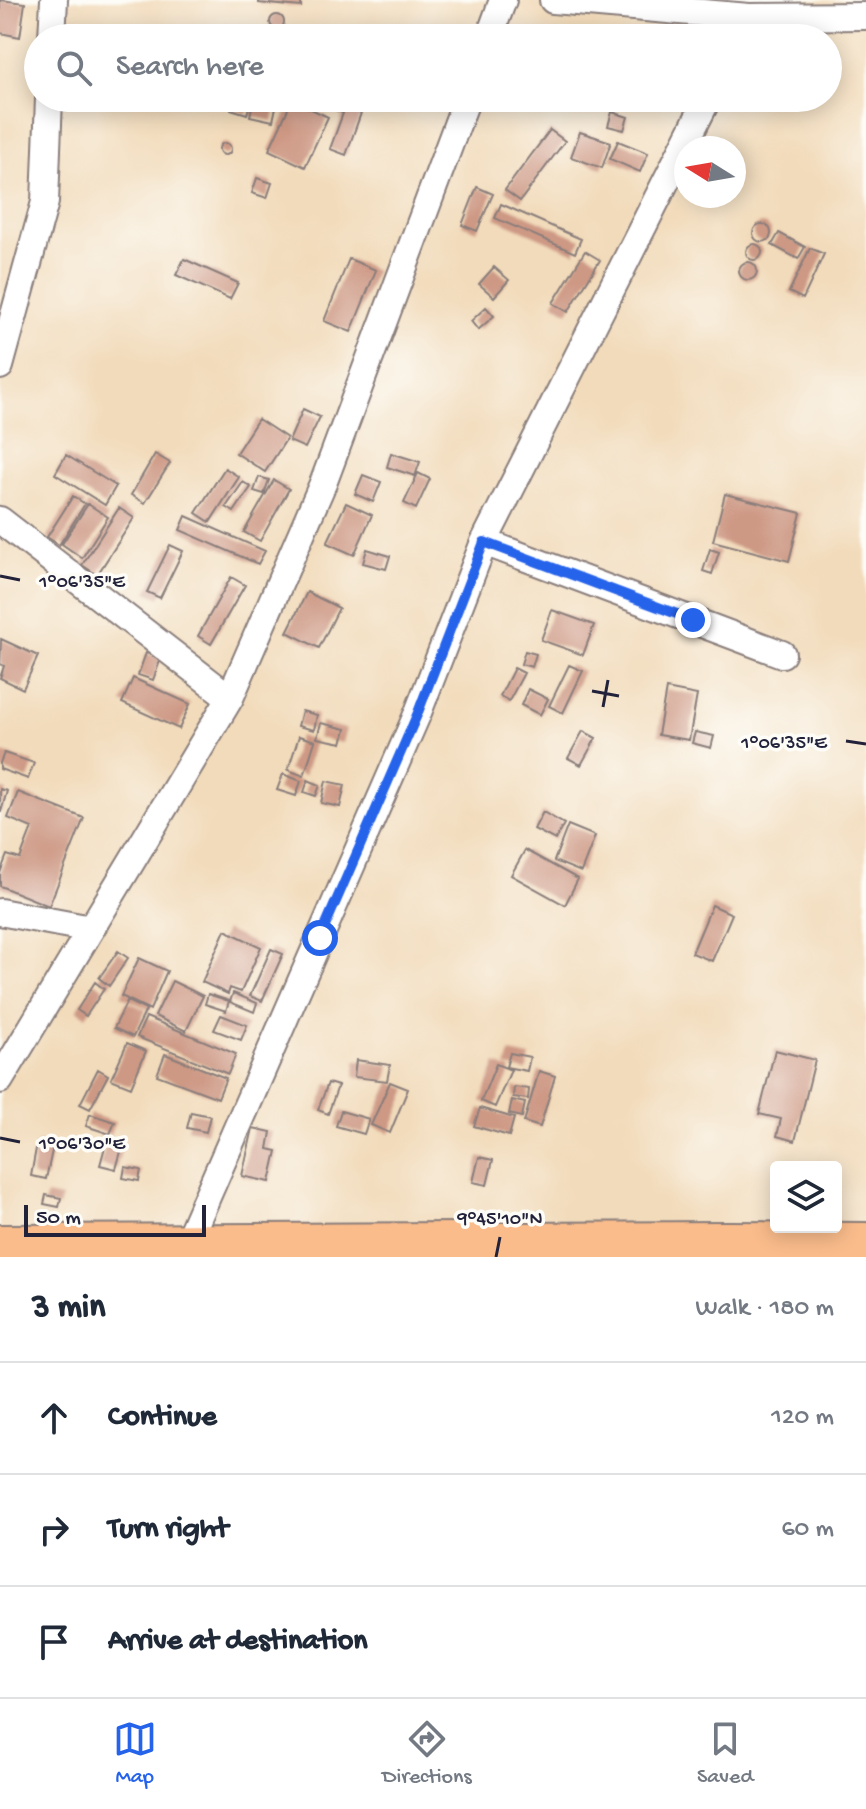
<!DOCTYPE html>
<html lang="en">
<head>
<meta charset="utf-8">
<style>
	:root { --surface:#fff; --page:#f6f6f7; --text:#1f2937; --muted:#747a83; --line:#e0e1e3; --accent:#2563eb }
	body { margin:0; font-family:"Gochi Hand",sans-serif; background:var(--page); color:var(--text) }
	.controls { position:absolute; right:24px; bottom:24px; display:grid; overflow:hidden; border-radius:8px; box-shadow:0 4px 20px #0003 }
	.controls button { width:72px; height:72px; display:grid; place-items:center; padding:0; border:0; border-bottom:2px solid var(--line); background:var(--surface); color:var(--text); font:40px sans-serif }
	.compass { position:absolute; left:674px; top:136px; width:72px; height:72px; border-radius:50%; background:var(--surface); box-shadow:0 4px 20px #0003; rotate:281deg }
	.scale { position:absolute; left:24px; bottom:20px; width:182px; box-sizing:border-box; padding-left:8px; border:4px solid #22223b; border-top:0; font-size:22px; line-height:28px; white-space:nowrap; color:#22223b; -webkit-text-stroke:6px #fdfcf7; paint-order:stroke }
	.stop { position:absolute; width:24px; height:24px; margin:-18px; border:6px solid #2563eb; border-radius:50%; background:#fff }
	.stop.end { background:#2563eb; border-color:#fff; box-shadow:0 2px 8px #0008 }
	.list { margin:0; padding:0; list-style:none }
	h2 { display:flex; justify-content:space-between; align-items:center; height:104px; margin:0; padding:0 32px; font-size:34px }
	h2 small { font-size:26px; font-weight:400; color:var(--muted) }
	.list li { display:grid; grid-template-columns:52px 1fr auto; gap:24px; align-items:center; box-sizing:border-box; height:112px; padding:0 32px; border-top:2px solid var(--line) }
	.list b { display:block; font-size:30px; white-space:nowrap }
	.list em { font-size:26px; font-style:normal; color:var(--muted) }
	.icon { flex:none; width:44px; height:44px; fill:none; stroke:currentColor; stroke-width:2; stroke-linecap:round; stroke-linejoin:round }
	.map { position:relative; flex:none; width:866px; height:1257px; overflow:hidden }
	.search { position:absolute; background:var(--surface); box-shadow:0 4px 20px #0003; left:24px; right:24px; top:24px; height:88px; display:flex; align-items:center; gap:20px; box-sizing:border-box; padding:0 28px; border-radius:44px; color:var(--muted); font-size:30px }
	.sheet { height:440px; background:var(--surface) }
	nav { display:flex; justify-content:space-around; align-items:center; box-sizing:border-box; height:112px; border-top:2px solid var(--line); background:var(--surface); font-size:22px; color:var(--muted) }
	nav a { display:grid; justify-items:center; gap:4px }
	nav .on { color:var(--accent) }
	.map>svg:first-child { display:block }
	.building { fill:#cd9884 }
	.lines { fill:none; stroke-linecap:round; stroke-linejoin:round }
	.minor-casing { stroke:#8a7e7b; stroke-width:30 }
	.trunk-casing { stroke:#8a7e7b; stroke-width:48 }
	.minor { stroke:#fff; stroke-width:26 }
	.trunk { stroke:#fabc8b; stroke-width:44 }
	.route { stroke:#2563eb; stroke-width:10 }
	.ticks { fill:none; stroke:#22223b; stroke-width:3 }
	.ticks-label { font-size:20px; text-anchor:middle; fill:#22223b; stroke:#fdfcf7; stroke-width:7; stroke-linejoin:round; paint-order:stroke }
</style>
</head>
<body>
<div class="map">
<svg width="866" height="1257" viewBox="0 0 866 1257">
	<rect width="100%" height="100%" fill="#fdfcf7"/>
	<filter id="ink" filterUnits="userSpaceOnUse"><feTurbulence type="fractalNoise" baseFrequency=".0125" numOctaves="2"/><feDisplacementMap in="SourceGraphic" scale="16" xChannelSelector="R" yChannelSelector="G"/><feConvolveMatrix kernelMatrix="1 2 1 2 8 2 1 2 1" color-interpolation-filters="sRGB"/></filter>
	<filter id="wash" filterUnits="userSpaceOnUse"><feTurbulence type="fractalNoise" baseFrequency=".006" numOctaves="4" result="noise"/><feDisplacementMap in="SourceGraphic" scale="32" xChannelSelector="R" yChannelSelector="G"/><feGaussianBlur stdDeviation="1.8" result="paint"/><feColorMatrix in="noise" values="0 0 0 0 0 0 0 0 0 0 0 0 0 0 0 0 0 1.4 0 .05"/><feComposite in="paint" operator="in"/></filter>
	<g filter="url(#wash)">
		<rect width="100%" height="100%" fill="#f2dbbb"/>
		<g id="blocks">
			<path class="building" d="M0,0L25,3L20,37L0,33Z
				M259,0H301V7L259,3Z
				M270 22a7 7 0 1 1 14 0a7 7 0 1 1-14 0Z
				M226,25L252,30L251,38H224Z
				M234,98L251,101L247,114L231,109Z
				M254,98H278L273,121L250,116Z
				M311,98H343L347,100L345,107L361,113L346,155L330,149L343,113L310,101Z
				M566,98H594L588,112L564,101Z
				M292,100L328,117L305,167L269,150Z
				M612,112L628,117L624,130L608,126Z
				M550,130L565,141L520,201L505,190Z
				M580,132L611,142L602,168L571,157Z
				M618,141L648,153L640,172L610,159Z
				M219 149a6 6 0 1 1 12 0a6 6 0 1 1-12 0Z
				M257,178L272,183L267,198L252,193Z
				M477,187L493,194L477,231L462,225Z
				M501,204L581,239L575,253L495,218Z
				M753 233a9 9 0 1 1 18 0a9 9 0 1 1-18 0Z
				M779,233L805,247L798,259L772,245Z
				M746 252a8 8 0 1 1 16 0a8 8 0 1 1-16 0Z
				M810,248L824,254L803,299L789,292Z
				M585,251L600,260L568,312L553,303Z
				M184,259L238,283L230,299L176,275Z
				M349,259L376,270L351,332L324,321Z
				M739 271a9 9 0 1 1 18 0a9 9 0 1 1-18 0Z
				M494,267L509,280L494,297L479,284Z
				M486,307L494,316L478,330L471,321Z
				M303,409L320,417L305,448L289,441Z
				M258,419L287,438L265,472L236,453Z
				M391,453L420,462L415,476L387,467Z
				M155,454L170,463L145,503L131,495Z
				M66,455L116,486L105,505L55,474Z
				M225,468L239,477L210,522L196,513Z
				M418,473L430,479L416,509L404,503Z
				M363,475L381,482L373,502L355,494Z
				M259,477L269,480L264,494L254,491Z
				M274,480L289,489L260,541L244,532Z
				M243,482L251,487L234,512L226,507Z
				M725,494L801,513L789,561L713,541Z
				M73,496L85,504L59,545L47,537Z
				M346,503L372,515L354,555L327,543Z
				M88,504L108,517L82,558L62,544Z
				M119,508L134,518L97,575L82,565Z
				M186,516L265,551L258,564L180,530Z
				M170,545L183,551L160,598L147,592Z
				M367,549L390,556L386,569L363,563Z
				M710,549L719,552L712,574L703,571Z
				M231,577L245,585L211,644L198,636Z
				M307,592L339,608L319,648L287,632Z
				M552,610L594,625L583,655L541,640Z
				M1,639L38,656L23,689L0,678L4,666L0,664Z
				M525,651L536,654L532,667L521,664Z
				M146,653L161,658L153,680L138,675Z
				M569,665L583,671L563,713L549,706Z
				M514,668L524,673L509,701L500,696Z
				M133,678L190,704L179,729L122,703Z
				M528,689L548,699L540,715L521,705Z
				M666,689L697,695L689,740L658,735Z
				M302,711L317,715L314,730L298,726Z
				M321,723L346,729L342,743L317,738Z
				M583,731L596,738L581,765L568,758Z
				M695,732L714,736L711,748L692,743Z
				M299,736L315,741L304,776L288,770Z
				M4,753L34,763L28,779L0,769V763Z
				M283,774L301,781L296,796L277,790Z
				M308,780L320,785L316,796L304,792Z
				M326,781L345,785L340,807L321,803Z
				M0,789L7,791L1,812H0Z
				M18,792L84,818L49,906L0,886V873L7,855L20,859L32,828L8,818Z
				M543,812L564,824L555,840L534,829Z
				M568,825L595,836L581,872L554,861Z
				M525,850L578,879L565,905L511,875Z
				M712,905L732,914L712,961L692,953Z
				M225,930L261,947L241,992L230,988L228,994L202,982Z
				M271,949L283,954L262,1001L250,996Z
				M118,951L128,958L109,986L99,978Z
				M139,958L167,971L150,1010L121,996Z
				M172,981L203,996L186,1031L155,1016Z
				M95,982L104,989L86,1016L77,1010Z
				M233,993L257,1003L254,1012L230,1002Z
				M208,994L229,1001L226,1011L205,1004Z
				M127,1001L146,1010L133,1037L114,1028Z
				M221,1015L247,1025L241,1040L214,1030Z
				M146,1017L236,1054L228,1074L137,1037Z
				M127,1043L146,1051L131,1087L111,1079Z
				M775,1050L815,1060L795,1141L777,1136L781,1119L759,1114Z
				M510,1053L530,1057L527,1071L506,1067Z
				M165,1054L226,1078L218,1098L157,1075Z
				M356,1060L390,1065L387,1081L354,1077Z
				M496,1064L511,1070L495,1107L481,1101Z
				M98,1069L108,1075L90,1109L80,1104Z
				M539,1071L555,1076L540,1127L524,1122Z
				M390,1082L408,1089L390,1133L371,1125Z
				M328,1083L338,1086L328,1114L318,1110Z
				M514,1087L529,1089L528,1099L513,1097Z
				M512,1100L525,1103L522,1117L509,1114Z
				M480,1108L514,1118L509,1136L474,1126Z
				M341,1111L369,1119L364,1134L336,1126Z
				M191,1112L210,1116L206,1132L187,1128Z
				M90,1114L115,1122L110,1134L86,1126Z
				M253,1128L271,1132L268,1149L277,1151L270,1182L242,1176Z
				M108,1136L124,1141L116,1169L100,1165Z
				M37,1143L53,1146L46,1179L31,1176Z
				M479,1157L493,1160L487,1185L473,1182Z
				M125,1167L141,1170L139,1181L123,1178Z
				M46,1195L61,1198L59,1207L44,1204Z"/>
		</g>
	</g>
	<g filter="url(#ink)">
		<use href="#blocks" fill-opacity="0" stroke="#8a7e7b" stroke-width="2"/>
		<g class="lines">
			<defs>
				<path id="minor" d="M553,0L749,17L866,16
					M52,38L54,0
					M489,38L503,0
					M0,366L45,202L49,98
					M0,520L230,698
					M484,542L782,654
					M0,912L91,929
					M0,1080L230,698L324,481L467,98
					M186,1245L417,715L484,542L708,98"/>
				<path id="trunk" d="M0,1247L729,1244L866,1245"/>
			</defs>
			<use href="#minor" class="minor-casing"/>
			<use href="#trunk" class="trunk-casing"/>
			<use href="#minor" class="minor"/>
			<use href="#trunk" class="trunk"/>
		</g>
	</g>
	<g class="lines" filter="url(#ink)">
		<path class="route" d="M320,938L417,715L484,542L693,620"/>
	</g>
	<path class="ticks" d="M0,576L20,580M592,691L619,696M603,707L608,680M846,741L866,744M0,1138L20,1142M496,1257L500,1237"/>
	<g class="ticks-label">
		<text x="82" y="587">1°06'35"E</text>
		<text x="784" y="748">1°06'35"E</text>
		<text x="82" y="1149">1°06'30"E</text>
		<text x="500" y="1224">9°45'10"N</text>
	</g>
</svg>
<div class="controls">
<button><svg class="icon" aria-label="layers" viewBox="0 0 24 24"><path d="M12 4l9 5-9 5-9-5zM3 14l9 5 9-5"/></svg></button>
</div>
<svg class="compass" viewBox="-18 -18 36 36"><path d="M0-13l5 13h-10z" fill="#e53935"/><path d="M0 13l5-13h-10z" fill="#747a83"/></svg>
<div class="scale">50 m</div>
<div class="stop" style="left:320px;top:938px"></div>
<div class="stop end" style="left:693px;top:620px"></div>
<div class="search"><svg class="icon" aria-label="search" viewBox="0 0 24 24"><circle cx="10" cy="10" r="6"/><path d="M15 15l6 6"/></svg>Search here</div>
</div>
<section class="sheet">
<h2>3 min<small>Walk · 180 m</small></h2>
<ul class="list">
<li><svg class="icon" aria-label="ahead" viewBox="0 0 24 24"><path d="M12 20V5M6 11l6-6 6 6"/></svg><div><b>Continue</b></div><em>120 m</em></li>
<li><svg class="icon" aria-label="right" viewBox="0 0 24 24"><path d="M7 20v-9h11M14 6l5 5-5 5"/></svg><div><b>Turn right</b></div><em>60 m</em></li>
<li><svg class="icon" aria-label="arrive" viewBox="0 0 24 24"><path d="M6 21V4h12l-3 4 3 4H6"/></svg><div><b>Arrive at destination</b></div></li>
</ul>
</section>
<nav>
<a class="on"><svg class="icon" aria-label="map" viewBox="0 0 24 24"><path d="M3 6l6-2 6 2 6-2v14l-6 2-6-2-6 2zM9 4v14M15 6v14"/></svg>Map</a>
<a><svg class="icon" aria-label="directions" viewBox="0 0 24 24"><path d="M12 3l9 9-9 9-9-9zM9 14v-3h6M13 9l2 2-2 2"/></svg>Directions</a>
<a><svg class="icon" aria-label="saved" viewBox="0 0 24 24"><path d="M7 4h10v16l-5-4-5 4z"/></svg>Saved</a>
</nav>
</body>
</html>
